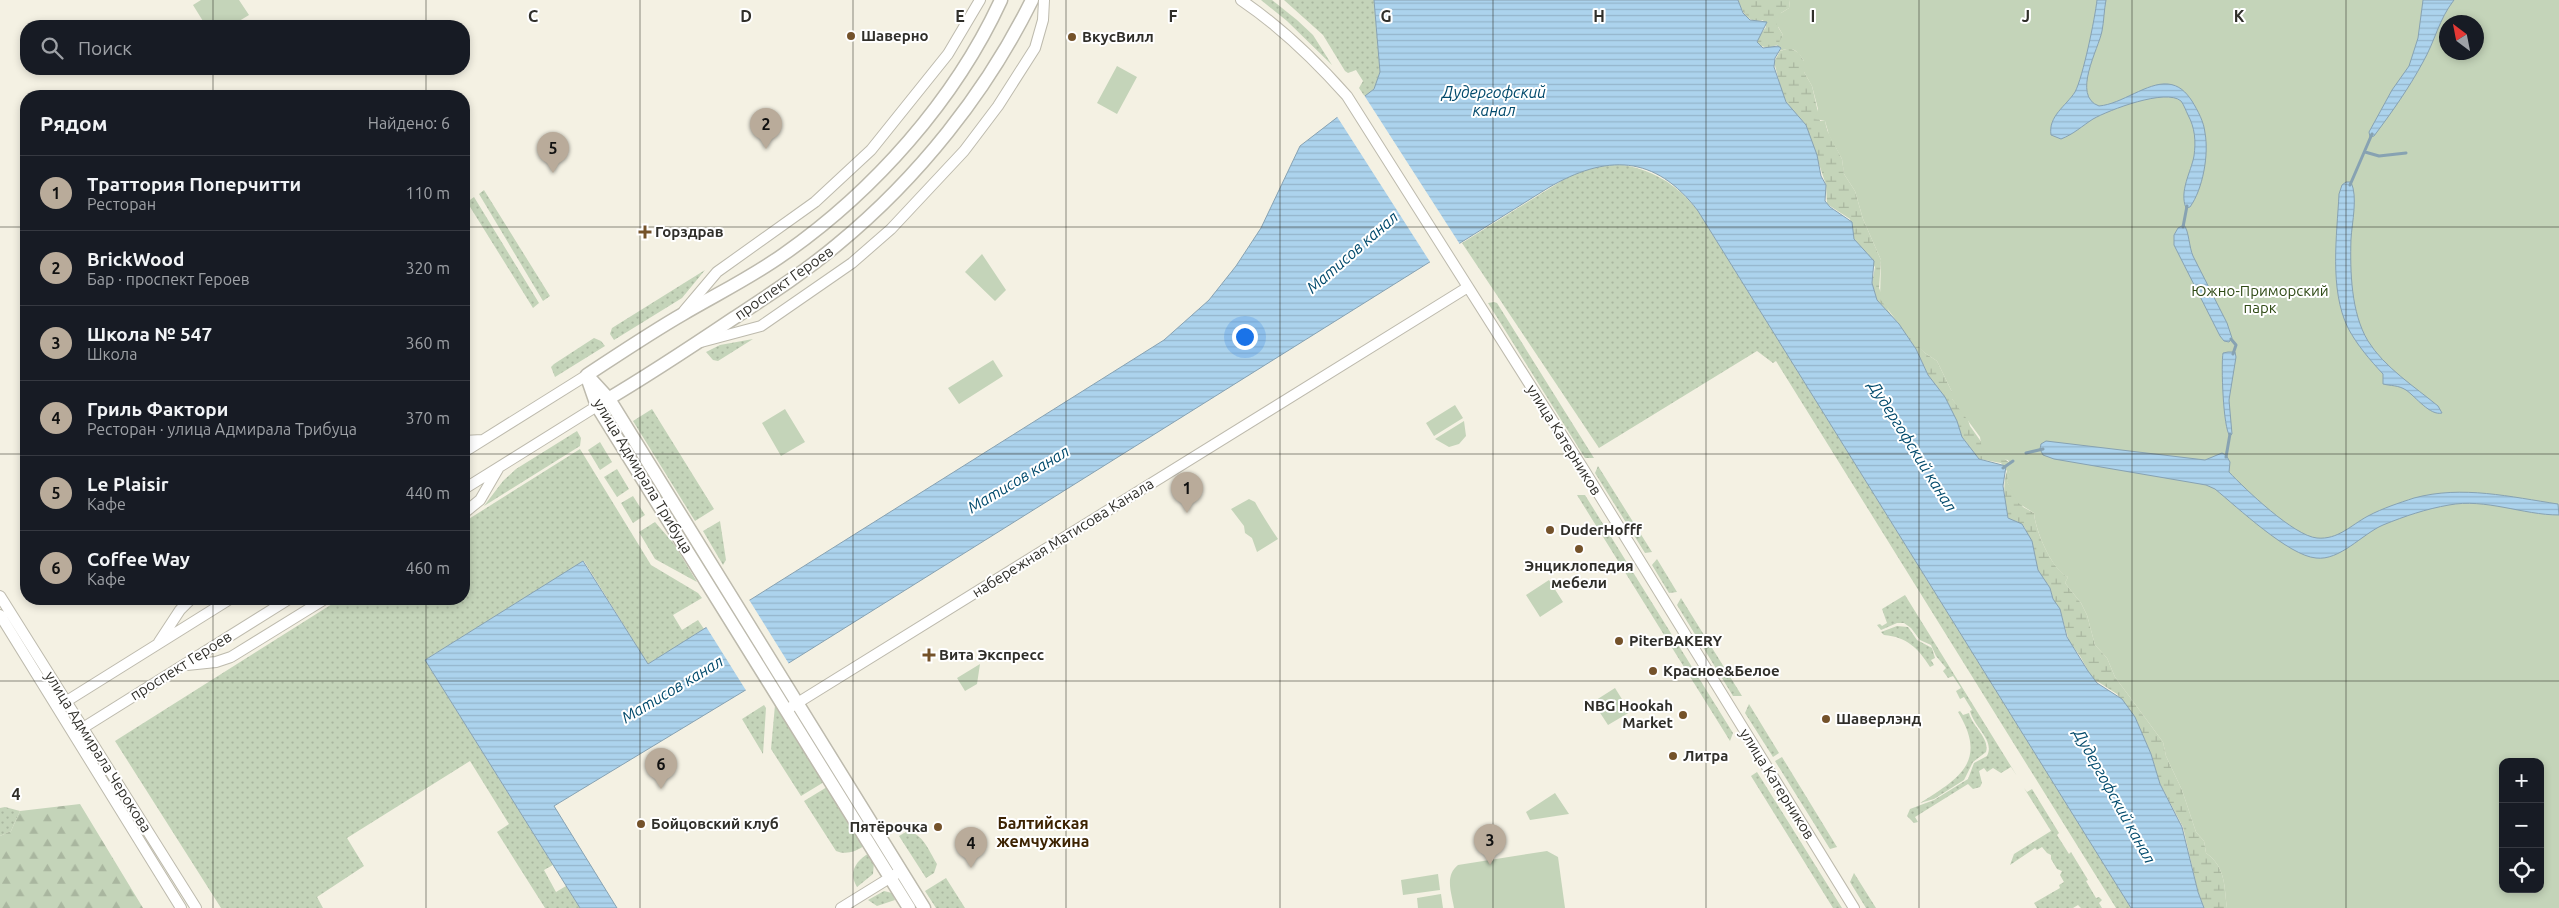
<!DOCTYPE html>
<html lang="ru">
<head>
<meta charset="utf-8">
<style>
	:root { --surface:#171b24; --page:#242831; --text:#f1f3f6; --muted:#9ea1a6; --line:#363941; --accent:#b9ab9a }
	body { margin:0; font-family:Ubuntu,sans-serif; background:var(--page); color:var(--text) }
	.controls { position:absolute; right:15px; bottom:15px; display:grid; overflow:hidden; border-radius:10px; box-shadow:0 2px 8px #0003 }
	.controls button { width:45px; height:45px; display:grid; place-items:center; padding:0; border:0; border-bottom:1px solid var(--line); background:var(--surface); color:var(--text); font:25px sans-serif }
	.compass { position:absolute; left:2439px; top:15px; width:45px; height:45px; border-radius:50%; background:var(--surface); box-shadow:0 2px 8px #0003; rotate:328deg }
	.you { position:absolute; left:1244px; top:336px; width:18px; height:18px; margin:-12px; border:4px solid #fff; border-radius:50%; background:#1a73e8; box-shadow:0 0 0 8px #1a73e833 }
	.badge { display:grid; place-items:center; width:32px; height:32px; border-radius:50%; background:var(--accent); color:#111; font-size:16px; font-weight:700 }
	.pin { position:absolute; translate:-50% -41px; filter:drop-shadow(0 1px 2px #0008) }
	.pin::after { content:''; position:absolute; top:26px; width:18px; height:15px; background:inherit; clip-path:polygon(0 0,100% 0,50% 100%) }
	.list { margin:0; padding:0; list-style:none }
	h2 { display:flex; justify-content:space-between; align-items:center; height:65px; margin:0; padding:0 20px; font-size:21px }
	h2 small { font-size:16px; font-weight:400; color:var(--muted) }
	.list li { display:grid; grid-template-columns:32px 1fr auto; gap:15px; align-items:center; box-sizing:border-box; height:75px; padding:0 20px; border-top:1px solid var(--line) }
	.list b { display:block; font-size:19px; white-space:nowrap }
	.list p { margin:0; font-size:16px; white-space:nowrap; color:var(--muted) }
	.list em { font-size:16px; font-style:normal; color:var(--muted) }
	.icon { flex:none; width:28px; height:28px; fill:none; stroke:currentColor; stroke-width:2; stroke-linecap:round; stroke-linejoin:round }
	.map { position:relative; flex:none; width:2559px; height:908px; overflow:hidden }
	.search { position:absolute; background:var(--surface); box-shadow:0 2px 8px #0003; left:20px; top:20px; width:450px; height:55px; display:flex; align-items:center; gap:12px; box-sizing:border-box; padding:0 18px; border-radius:20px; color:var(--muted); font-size:19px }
	.panel { position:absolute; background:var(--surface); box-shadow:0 2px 8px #0003; left:20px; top:90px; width:450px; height:515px; border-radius:20px }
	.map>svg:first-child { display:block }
	.grass { fill:url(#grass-dots) }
	.forest { fill:url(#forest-firs) }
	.wetland { fill:url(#wetland-marsh) }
	.park { fill:#c4d4b9; fill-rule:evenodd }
	.water { fill:url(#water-rules); stroke:#87a2b2 }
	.pier { fill:#f4f1e3 }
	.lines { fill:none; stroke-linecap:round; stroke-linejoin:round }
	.stream { stroke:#87a2b2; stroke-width:3 }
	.minor-casing { stroke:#bdbaad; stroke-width:12 }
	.tertiary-casing { stroke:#bdbaad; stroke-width:15 }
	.minor { stroke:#fff; stroke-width:10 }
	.tertiary { stroke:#fff; stroke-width:12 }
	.grid { fill:none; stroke:#302f2a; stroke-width:1; stroke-opacity:0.55 }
	.poi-dot { fill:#74522a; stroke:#fff; stroke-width:2 }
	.labels { text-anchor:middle; stroke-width:4; stroke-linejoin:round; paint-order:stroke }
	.poi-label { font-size:15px; font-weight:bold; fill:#302f2a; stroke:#fff; text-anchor:start }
	.street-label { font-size:15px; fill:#302f2a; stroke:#fff }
	.park-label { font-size:15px; fill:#2f4a15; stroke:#fff }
	.water-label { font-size:16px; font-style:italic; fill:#024a6c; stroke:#fff }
	.neighbourhood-label { font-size:16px; font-weight:bold; fill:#3d2302; stroke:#fff }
	.grid-label { font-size:16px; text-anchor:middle; font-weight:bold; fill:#302f2a; stroke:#fff; stroke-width:4; stroke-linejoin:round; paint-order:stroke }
</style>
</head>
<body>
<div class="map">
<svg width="2559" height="908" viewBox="0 0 2559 908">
	<defs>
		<pattern id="grass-dots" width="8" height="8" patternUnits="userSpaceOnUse" patternTransform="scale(1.25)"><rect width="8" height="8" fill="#c4d4b9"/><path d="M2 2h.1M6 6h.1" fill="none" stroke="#a9b69f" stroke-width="1.8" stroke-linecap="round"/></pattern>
		<pattern id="forest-firs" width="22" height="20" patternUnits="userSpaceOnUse" patternTransform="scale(1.25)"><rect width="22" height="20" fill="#c4d4b9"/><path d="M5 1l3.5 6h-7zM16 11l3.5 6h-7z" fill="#a9b69f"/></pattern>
		<pattern id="wetland-marsh" width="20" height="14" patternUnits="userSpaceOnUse" patternTransform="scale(1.25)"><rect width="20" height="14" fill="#c4d4b9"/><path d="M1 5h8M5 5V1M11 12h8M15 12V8" fill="none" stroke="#a9b69f"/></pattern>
		<pattern id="water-rules" width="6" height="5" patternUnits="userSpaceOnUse" patternTransform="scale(1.25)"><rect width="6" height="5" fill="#acd3ed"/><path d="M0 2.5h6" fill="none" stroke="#94b5cb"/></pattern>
	</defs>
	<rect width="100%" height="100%" fill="#f4f1e3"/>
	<path class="grass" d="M1261,0H1272L1297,20L1313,35L1332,65L1287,21Z
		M1284,0H1374L1380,72C1379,83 1374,90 1365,97L1359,88L1363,81L1356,70L1348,73L1345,71L1323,35Z
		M1617,164C1652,169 1676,183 1698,211L2131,908H2116L1776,361L1773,363L1757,351L1599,448L1462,243L1571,175L1585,169Z
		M484,190L550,296L543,301L479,194Z
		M474,197L539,303L533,308L467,202Z
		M705,270L682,298L614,340L610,334L612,328Z
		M1494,302L1497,303L1594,458H1585L1488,303Z
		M594,338L601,341L605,346L555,377L551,367L554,364Z
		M753,339L718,361L713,360L706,352L720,345Z
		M652,409L714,509L695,521L633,421Z
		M577,431L581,438L580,446L484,506L503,481L516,469Z
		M600,442L612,462L600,470L588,450Z
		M580,449L651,565L698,593L702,598L673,615L682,630L698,620L704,629L648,664L584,561L425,660L553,865L544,870L556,892L566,886L580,908H545L497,832L509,824L470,761L347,838L364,866L317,897L323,908H221L115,741L340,599H464V522Z
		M1598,466L1652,552L1645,553L1595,473Z
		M617,469L629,489L617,497L604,477Z
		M1577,495H1585L1733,733L1730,741Z
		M633,496L645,515L633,523L621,503Z
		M720,521L726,560L723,565L703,531Z
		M655,522L674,544L697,582L655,559L639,532Z
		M1657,559L1677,592L1669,593L1652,565Z
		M1905,595L2017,776L2011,767L2001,773L1993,768L1987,772L1984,768L1979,771L1982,783L1980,787L1973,789L1968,784L1915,817L1918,822L1914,823L1907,816L1910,809L1934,800L1968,779L1974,763L1987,756C1995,740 1975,729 1970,711L1972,710L1964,697L1960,699L1956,691L1961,688L1953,676L1948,678L1943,671L1946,668L1936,656L1931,645L1920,640L1911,628L1904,623H1897L1881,630L1877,625L1880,624L1882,626L1887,623L1882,609Z
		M1681,598L1742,696H1733L1677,605Z
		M1897,626L1908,627L1917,640L1932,648L1935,658L1931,660L1934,665L1930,667C1918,648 1907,637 1884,635L1881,632Z
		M1749,704L1779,753L1773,757L1745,713Z
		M764,705L766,708L763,754L742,719Z
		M775,705L824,782L801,796L771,749Z
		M1960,711L1963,715L1969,713C1972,726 1990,738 1986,752L1973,762L1964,780L1934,799L1920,803C1960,778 1988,761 1958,712Z
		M1782,757L1837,847L1830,849L1775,761Z
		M1757,772L1842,908H1833L1751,776Z
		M827,787L864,846C855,852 846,855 836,851L804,801Z
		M2024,788L2027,792L2032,789L2059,833L2057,835L2069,854L2071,852L2088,880L2086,881L2096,898L2099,897L2102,900L2099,903L2102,908H2081L2078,905L2073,908H2037L2034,903L2060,888L2059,885L2064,882L2060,875L2062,871L2057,869L2051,859V855L2047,853L2042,847L2037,850L2035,848L2010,865L2014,854L2051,831Z
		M5,807L20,811L11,831L0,836V808Z
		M906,832C922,831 929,851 937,864L934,873L926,878L899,836Z
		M869,853L874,862L873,874L857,887C848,872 856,861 869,853Z
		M1854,873L1876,908H1866L1850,882Z
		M946,878L965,908H936L925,891Z
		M884,891L892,893L895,900L877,906L868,900Z"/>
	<path class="forest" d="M80,804L143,908H0V836L11,831L20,811Z"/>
	<path class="wetland" d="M1738,0H1790L1789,8L1781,13L1778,27L1783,35L1780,44L1768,48L1758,45L1757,39L1766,27L1763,20C1749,24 1742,13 1738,0Z
		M1790,48L1799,53L1804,61V72L1812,86L1820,121H1825L1827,130L1842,159L1844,174L1855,191L1863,219L1881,260L1879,288L1889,312L1925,353L1937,361L1952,392V399L1967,417L1970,426L1982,443L2010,463L2011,467L2007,482L2023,507L2034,513C2035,530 2052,570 2068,577L2065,583L2081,603L2087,615L2095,645L2107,658L2115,677L2163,742L2166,756L2182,790L2196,832L2204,841L2206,853C2226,867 2224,886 2227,908H2204L2198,892L2183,827L2160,784L2151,754L2135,717L2117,694L2092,678L2080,656L2069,641L2061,613L2053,599L2050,588L2038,570L2025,528L2022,524L2010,520C2003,512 2003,481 2007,471L2001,463L1979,459L1962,437L1948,403L1928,375L1916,349L1899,324L1877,300L1872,283L1875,267L1854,239L1850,219L1827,204L1826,185L1806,125L1790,108L1783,96L1774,62L1780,51Z"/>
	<path class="park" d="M201,0H239L249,15L231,26H206L193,5Z
		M1790,0H2559V908H2227C2224,886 2226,867 2206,853L2204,841L2196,832L2182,790L2166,756L2163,742L2115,677L2107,658L2095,645L2087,615L2081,603L2065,583L2068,577C2052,571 2035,529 2034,513L2018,503L2007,482C2008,473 2013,468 2008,460L2000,459L1996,455L1990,457L1982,450L1980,437L1952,399V392L1937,361L1925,353L1908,336L1880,299L1881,260L1863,219L1855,191L1844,174L1842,159L1829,135L1825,121L1815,119L1818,109L1812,86L1804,72V61C1798,51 1793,46 1780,51L1781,48L1777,46L1783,35L1773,18L1789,8ZM2446,22H2476V52H2446ZM2503,762H2540V889H2503Z
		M1117,66L1137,77L1117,114L1097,103Z
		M982,254L1006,290L995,301L965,272Z
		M993,360L1003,376L959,404L948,388Z
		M1455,405L1463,418L1434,436L1426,423Z
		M785,409L805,442L781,456L762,423Z
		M1464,421L1466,436L1459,444L1449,447L1435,439Z
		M1249,499L1255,502C1262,515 1270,527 1278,539L1257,552L1252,538L1245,533L1244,526L1231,509Z
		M1549,580L1563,602L1540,617L1526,595Z
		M980,664L977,684L965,691L957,678Z
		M1615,688L1630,712L1608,725L1593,702Z
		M1555,793L1569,814L1530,820L1526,812Z
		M1547,851L1558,857L1565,908H1454C1452,894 1444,876 1458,865Z
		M1438,874L1440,890L1403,895L1401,880Z
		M1441,894L1443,908H1418L1417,898Z"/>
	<path class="water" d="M1374,0H1738L1743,13L1750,20L1767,22L1757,42L1763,48L1778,46L1781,48L1775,58L1774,67L1786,102L1806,125L1817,155L1821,176L1826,185L1825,201L1830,207L1852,222L1854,239L1874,261L1872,283L1877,300L1899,324L1916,349L1928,375L1945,397L1957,421L1962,437L1979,459L2006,466L2003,486L2008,518L2022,524L2032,541L2038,570L2050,588L2053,599L2060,609L2067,637L2088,671L2097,683L2122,699L2135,717L2151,754L2160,784L2182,827L2198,892L2204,908H2131L1698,211C1655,154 1606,154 1548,188L744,691L554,806L617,908H580L425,660L583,561L648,664L1164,340L1209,300L1236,266L1261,228L1300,146L1374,89L1380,72Z
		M2097,0H2106C2104,10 2104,21 2102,31C2099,48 2071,96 2099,106C2122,104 2147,82 2168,84C2179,85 2186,92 2192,101C2198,111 2204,122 2205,133C2209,154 2203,189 2190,207L2186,208C2179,191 2191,172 2194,156C2196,141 2195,128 2188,115C2186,111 2184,105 2181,101C2166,88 2109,110 2093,119C2082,126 2074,134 2061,139L2051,135C2048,116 2066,106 2075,92C2083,77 2095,18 2097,0Z
		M2423,0H2454C2439,19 2435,41 2423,62C2409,88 2392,112 2374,136L2370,137L2369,132L2392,90L2409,66L2418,38Z
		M2346,182H2351C2358,197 2352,222 2351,239C2350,271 2351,313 2368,341C2384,367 2415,387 2438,406L2442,413C2430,416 2416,397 2406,390C2398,385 2391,386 2383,384V374C2370,360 2357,345 2348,328C2329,289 2337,235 2339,194L2342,185Z
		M2184,225C2189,231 2189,247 2193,256L2227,323L2232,338L2229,342L2224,341L2220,336L2174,245V235L2178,228Z
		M2228,352H2235L2236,357L2229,400L2232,434L2230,436C2223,429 2221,364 2223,353Z
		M2046,441L2205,460L2222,453L2226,455L2230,462L2229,472C2245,489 2294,536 2317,538C2338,540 2351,525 2368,516C2383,508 2399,503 2414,498C2462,485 2511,497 2558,504L2559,515C2523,515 2485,498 2449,505C2426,509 2405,516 2383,525C2362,534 2340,561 2316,558C2289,556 2237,507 2215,489L2206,485L2054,459L2043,455L2040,449L2041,444Z"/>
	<path class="pier" d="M1364,95L1461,246L1432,265L1336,115Z
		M748,598L789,664L747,692L705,625Z"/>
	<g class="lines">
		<path class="stream" d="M2365,152L2379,156L2406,153
			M2350,185L2372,134
			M2183,227L2187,206
			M2231,339L2236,345L2233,354
			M2026,453L2043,449
			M2226,457L2230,434
			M2003,468L2013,461"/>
		<defs>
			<path id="minor" d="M1241,0C1281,27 1315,60 1347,96L1584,470L1854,908
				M684,311L717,272L815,202L871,150L948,54L980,0
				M701,342L761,326L852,263L891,229L964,151L998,106L1035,48L1043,20L1044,0
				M464,441L482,440
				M464,452L587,375
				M464,489L597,406
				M464,513L480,500L498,469
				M0,596L196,908
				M0,615L181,908
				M159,642L180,610L191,599
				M187,665L216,662L231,657L325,599
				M62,704L230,599
				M791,707L1468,287
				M78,731L289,599
				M841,908L896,874"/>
			<path id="tertiary" d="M587,375L609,399L924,908
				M587,375C619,354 650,333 683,314C717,294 752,277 784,254C874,191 955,100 1001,0
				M588,380L597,406L909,908
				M603,402C647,376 691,347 734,318C769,295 806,271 838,244C918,178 986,93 1032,0"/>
		</defs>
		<use href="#minor" class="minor-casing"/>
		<use href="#tertiary" class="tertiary-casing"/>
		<use href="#minor" class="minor"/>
		<use href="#tertiary" class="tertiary"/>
	</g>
	<path class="grid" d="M213,0V26M426,0V26M640,0V908M853,0V908M1066,0V908M1280,0V908M1493,0V908M1706,0V908M1919,0V908M2132,0V908M2346,0V908M213,69V96M426,69V96M0,227H26M464,227H2559M0,454H26M464,454H2559M213,599V908M426,599V908M0,681H2559"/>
	<g class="poi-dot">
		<circle cx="851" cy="36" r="5"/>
		<circle cx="1072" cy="37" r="5"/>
		<path d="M642.5 224.5h5v5h5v5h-5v5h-5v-5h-5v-5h5z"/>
		<circle cx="1550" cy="530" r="5"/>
		<circle cx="1579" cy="549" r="5"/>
		<circle cx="1619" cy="641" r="5"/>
		<path d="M926.5 647.5h5v5h5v5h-5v5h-5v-5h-5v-5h5z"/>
		<circle cx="1653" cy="671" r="5"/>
		<circle cx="1683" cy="715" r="5"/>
		<circle cx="1826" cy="719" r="5"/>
		<circle cx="1673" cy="756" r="5"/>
		<circle cx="641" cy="824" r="5"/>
		<circle cx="938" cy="827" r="5"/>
	</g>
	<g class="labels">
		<g class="poi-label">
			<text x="861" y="41">Шаверно</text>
			<text x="1082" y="42">ВкусВилл</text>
			<text x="655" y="237">Горздрав</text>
			<text x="1560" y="535">DuderHofff</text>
			<text x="1579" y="571" text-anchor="middle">Энциклопедия<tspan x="1579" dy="17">мебели</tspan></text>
			<text x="1629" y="646">PiterBAKERY</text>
			<text x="939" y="660">Вита Экспресс</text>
			<text x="1663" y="676">Красное&amp;Белое</text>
			<text x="1673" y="711" text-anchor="end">NBG Hookah<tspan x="1673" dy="17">Market</tspan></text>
			<text x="1836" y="724">Шаверлэнд</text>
			<text x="1683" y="761">Литра</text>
			<text x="651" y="829">Бойцовский клуб</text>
			<text x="928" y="832" text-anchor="end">Пятёрочка</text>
		</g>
		<g class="street-label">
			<text transform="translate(784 283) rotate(-35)" y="5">проспект Героев</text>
			<text transform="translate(1564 440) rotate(58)" y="5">улица Катерников</text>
			<text transform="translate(643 476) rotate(59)" y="5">улица Адмирала Трибуца</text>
			<text transform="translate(1063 538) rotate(-32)" y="5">набережная Матисова Канала</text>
			<text transform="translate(181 666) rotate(-32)" y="5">проспект Героев</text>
			<text transform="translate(98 752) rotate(58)" y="5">улица Адмирала Черокова</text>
			<text transform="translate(1777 784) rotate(58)" y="5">улица Катерников</text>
		</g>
		<g class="park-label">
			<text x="2260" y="296">Южно-Приморский<tspan x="2260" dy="17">парк</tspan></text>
		</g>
		<g class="water-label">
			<text x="1494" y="98">Дудергофский<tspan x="1494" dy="18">канал</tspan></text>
			<text transform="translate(1352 252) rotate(-41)" y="6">Матисов канал</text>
			<text transform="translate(1913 446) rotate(58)" y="6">Дудергофский канал</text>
			<text transform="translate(1018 479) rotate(-31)" y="6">Матисов канал</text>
			<text transform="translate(672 689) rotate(-31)" y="6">Матисов канал</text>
			<text transform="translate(2115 796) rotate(61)" y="6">Дудергофский канал</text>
		</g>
		<g class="neighbourhood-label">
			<text x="1043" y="829">Балтийская<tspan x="1043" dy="18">жемчужина</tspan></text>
		</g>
	</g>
	<g class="grid-label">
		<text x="533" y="22">C</text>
		<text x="746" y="22">D</text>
		<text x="960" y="22">E</text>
		<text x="1173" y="22">F</text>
		<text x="1386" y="22">G</text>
		<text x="1599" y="22">H</text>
		<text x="1813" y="22">I</text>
		<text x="2026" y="22">J</text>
		<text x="2239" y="22">K</text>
		<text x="16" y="800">4</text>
	</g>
</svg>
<div class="controls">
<button>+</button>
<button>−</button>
<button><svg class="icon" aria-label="locate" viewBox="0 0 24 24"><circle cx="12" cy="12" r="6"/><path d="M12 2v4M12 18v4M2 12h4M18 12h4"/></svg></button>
</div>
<svg class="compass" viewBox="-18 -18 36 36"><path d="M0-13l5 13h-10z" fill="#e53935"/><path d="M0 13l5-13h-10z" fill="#9ea1a6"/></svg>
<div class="you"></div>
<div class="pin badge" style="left:1187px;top:513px">1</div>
<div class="pin badge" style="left:766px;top:149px">2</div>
<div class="pin badge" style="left:1490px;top:865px">3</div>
<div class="pin badge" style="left:971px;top:868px">4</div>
<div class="pin badge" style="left:553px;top:173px">5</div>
<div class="pin badge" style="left:661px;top:789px">6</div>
<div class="search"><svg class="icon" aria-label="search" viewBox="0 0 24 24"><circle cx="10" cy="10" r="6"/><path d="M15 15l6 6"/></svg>Поиск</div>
<section class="panel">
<h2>Рядом<small>Найдено: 6</small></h2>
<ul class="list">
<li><span class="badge">1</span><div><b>Траттория Поперчитти</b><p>Ресторан</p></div><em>110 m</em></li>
<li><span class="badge">2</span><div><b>BrickWood</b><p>Бар · проспект Героев</p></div><em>320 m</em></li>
<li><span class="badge">3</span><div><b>Школа № 547</b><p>Школа</p></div><em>360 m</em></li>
<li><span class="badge">4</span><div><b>Гриль Фактори</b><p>Ресторан · улица Адмирала Трибуца</p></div><em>370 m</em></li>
<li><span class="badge">5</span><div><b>Le Plaisir</b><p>Кафе</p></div><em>440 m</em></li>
<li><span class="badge">6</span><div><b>Coffee Way</b><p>Кафе</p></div><em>460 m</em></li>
</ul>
</section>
</div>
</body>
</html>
